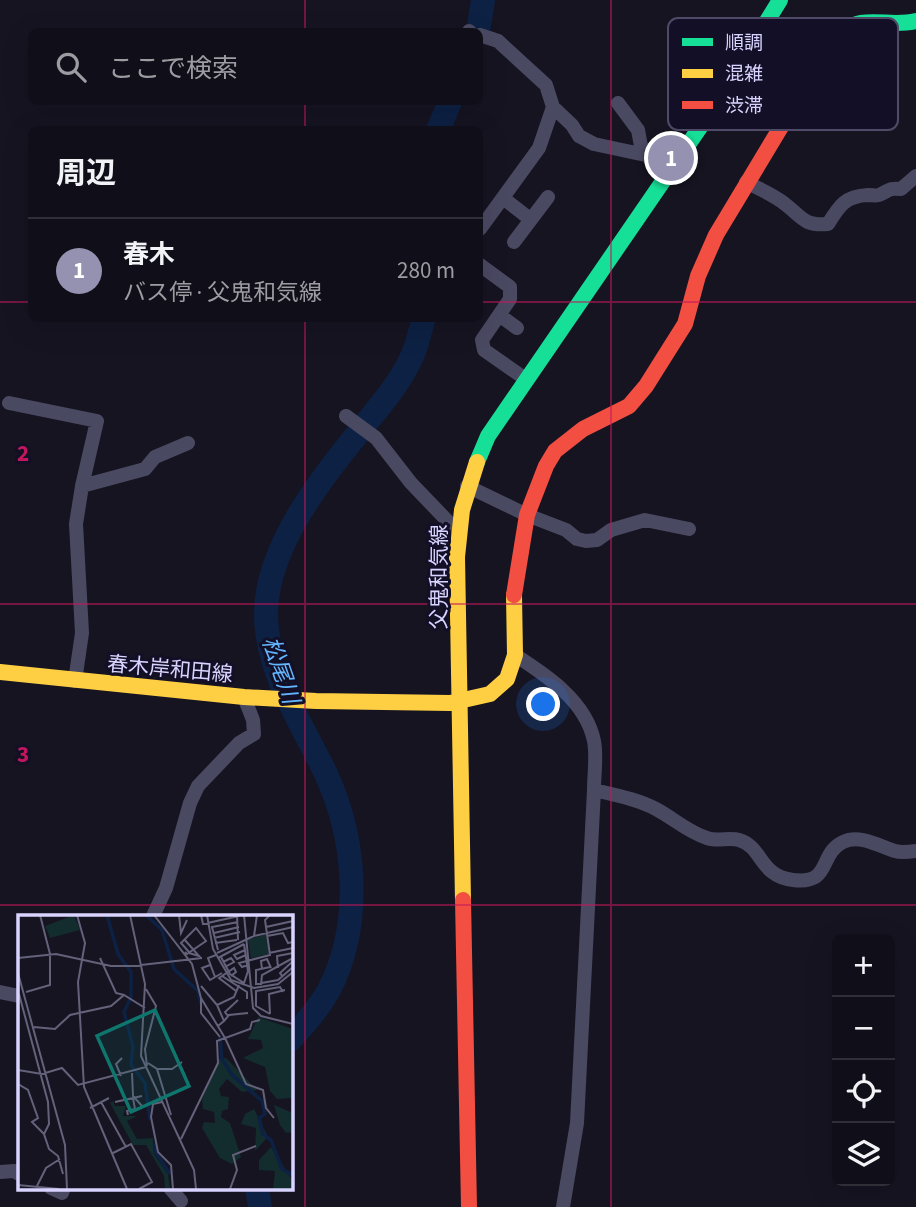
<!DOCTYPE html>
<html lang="ja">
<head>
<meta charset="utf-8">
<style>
	:root { --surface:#100f19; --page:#1e1d26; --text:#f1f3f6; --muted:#9c9ca2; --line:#302f38; --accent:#9591b1 }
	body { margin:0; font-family:"Source Sans 3","Noto Sans JP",sans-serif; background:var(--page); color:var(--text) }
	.controls { position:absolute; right:21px; bottom:21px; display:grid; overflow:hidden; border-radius:10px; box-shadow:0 7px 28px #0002 }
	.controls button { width:63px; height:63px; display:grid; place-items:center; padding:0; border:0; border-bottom:2px solid var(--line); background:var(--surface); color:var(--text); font:35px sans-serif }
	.you { position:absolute; left:544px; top:705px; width:24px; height:24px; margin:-18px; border:5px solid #fff; border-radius:50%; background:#1a73e8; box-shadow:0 0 0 10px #1a73e833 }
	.badge { display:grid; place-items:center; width:46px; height:46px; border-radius:50%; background:var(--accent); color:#fff; font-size:23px; font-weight:700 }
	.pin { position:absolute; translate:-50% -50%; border:4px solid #fff; box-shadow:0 2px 7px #0006 }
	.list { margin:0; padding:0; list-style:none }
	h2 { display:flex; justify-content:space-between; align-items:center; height:91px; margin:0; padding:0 28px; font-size:30px }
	h2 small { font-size:23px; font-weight:400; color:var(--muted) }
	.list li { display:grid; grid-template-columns:46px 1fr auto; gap:21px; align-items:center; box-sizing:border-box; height:105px; padding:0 28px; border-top:2px solid var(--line) }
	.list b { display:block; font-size:26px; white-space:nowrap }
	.list p { margin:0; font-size:23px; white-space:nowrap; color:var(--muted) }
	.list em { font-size:23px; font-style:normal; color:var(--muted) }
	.icon { flex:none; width:38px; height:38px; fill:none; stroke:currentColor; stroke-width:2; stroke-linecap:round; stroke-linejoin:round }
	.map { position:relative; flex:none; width:916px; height:1207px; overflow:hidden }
	.search { position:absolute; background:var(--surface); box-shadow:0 7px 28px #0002; left:28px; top:28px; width:455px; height:77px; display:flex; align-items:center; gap:18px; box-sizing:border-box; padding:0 24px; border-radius:10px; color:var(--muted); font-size:26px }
	.panel { position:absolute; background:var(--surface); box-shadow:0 7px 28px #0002; left:28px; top:126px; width:455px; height:196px; border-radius:10px }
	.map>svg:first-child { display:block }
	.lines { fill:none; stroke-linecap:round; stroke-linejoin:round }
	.river { stroke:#0d2144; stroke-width:24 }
	.street { stroke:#4a4962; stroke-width:14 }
	.fast { stroke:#16e098; stroke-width:16 }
	.slow { stroke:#ffcf43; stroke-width:16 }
	.jam { stroke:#f24e42; stroke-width:16 }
	.grid { fill:none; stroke:#c2185b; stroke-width:2; stroke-opacity:0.55 }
	.labels { text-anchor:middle; stroke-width:6; stroke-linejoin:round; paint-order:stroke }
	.street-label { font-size:21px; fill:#d9d4ff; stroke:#130f26 }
	.water-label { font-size:23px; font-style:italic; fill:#62b6ff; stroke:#130f26 }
	.inset-river { fill:none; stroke:#0d2144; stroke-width:3.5 }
	.inset-road { fill:none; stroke:#64617a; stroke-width:2 }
	.view { fill:#0f766e; fill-opacity:0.15; stroke:#0f766e; stroke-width:3.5 }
	.inset-edge { fill:none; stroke:#d9d4ff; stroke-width:3.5 }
	.key { fill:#130f26; stroke:#4e4a67; stroke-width:2 }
	.key-label { font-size:19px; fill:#d9d4ff }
	.grid-label { font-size:23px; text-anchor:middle; font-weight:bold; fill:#c2185b; stroke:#130f26; stroke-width:6; stroke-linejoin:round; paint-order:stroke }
</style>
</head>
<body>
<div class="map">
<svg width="916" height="1207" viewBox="0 0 916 1207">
	<rect width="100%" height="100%" fill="#161421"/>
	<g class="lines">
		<path class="river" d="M478,32L483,0
			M438,130L450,102
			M290,1040C305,1024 319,1008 329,990C363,924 356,839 326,774C302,724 268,675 266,618C264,551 319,481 359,432C378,408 401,383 413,354C418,343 420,330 424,318
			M257,1188L260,1207"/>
		<path class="street" d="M469,31L470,32
			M480,35L498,41L546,85L553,107L572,125L579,136L594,144L650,156L671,168
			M737,69L782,127
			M618,103L638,130L641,146L650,156
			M746,182C759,189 774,195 785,204C802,217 803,226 828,224C839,206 845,196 868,195C874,195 874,196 879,195C890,190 888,188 901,189L916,176
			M503,198L530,219
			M480,229L539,148L553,107
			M514,242L548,197
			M480,265L510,287V299L482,340L484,350L527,380
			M499,315L517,328
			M9,403L97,421L82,486
			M346,416L376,438L411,483L458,532
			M467,486L527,515L566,530L577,539L586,541L597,540L611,530L645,520L689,529
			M515,655C546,675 586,701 594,741C597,756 594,774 594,790L577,1123L563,1207
			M75,681L82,633L76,524L82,486L145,469L155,457L188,443
			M594,790C615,795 637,799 656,809C673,818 688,832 707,838C717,842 729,837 739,840C763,847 759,876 793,880C832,885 818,854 843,842C860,834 879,846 895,851C901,853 909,852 916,851
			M153,916L166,888L190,803L198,786L239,743L254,734L253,720L244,697
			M0,992L19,996
			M0,1172L14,1171L19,1174
			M51,1188L62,1193L64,1188
			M170,1188L181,1201"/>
		<path class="fast" d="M793,107C807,83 830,28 861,23C879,20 896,26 916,21
			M477,462L488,436L716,104L780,0"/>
		<path class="slow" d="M0,672L244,697L316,701L450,703L490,694L507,679L515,655L514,595
			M463,900L457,557L462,510L477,462"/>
		<path class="jam" d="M514,595L527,515L546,466L555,451L583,429L629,406L646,386L685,324L698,276L716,235L793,107
			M463,900L469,1207"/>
	</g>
	<path class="grid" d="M305,0V32M611,0V1207M305,102V130M0,302H32M480,302H916M305,318V1207M0,604H916M0,905H916"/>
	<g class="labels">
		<g class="street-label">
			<text transform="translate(439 577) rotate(-90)" y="7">父鬼和気線</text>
			<text transform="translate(170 669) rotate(5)" y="7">春木岸和田線</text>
		</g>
		<g class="water-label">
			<text transform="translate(281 670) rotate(71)" y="8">松尾川</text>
		</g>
	</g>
	<g transform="translate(18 915)">
		<rect width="275" height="275" fill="#161421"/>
		<path d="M56,0L62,15L32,23L27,11ZM248,19L251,39L233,43L230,25Z" fill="#132c2d"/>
		<path d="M240,102L275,114V187L272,183L259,184L252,176L247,152L225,143L245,133L243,125L230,124ZM208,143L239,175L224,177L209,164L201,174L203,181L211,182L210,194L204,196L203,202L212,208L223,242L214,249L202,243L184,213L186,207L197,208L196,197L185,194L184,185L200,144ZM95,186L97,191H108L105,201H119L109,206L119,224L135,223L136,239L150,259L152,274H147L146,261L128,230H115L92,188ZM256,190L275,198V217L268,218L262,210ZM236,194L250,222L237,236L238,213L223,209L227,199ZM253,232L275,266V274H255L257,256L241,255V245Z" fill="#132c2d"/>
		<path class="inset-river" d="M89,0L100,39L113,57V82L106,97L115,132L113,150L127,168L132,205M128,0L144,15L156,54L180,76L183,89M202,122L204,144L214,160L244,186L247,199L241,203L245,219L253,225L264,254L275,260M137,228L138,238L152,259"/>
		<path class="inset-road" d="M22,0L32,39M59,0L67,28L60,67L66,172L109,274M112,0L127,69L123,141L176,255L178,274M136,0L174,49L183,83L207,123L199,126L200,148L163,224M161,0L163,18L169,5M183,0L185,9L221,1M189,0L195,34L213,65L236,73L260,69L275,57M219,0L220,25M226,0L235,93L243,101L275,109M248,12L275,6M196,18L221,12M236,21L239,0M249,21L265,18L270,28L275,27M196,23L222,17M166,24L181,41L171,38M197,28L219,25M200,35L194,12L220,7M227,35L216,40L219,44L228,40M167,37L169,39L188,26L178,13L163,28L171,37M199,38L236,21L275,12M251,38L275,33M203,42L212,59L226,68L230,56L226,29M0,43L38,39L93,51H122M82,43L98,78L106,80M200,43L226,29M205,47L213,43L216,47L207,52M123,50L184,43M192,50L184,53L192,65L204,58M230,50L224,52L221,48L252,40L247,5L252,0M252,52L238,55V69L260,65L275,52M260,53L259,41L275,38M244,54L243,46L249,44L253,53M0,58L47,230L49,274M204,61L229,77V84M213,61L218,57L216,53L201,63L218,76M197,62L190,43L198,40M265,62L262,58L275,46M243,70L244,60L275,43M183,71L199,90M128,74L138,91L127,134L129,151M8,77L32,70V41M1,79L30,187L31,209L26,219L31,234L40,241L45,259M183,83V98L202,122M252,99L238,91V76L262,72L265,77M252,99L251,79L267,75M210,101L207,97L220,85M242,105L234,107L232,114L207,123L228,169L245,175L248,193L256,203M206,106L211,100L230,98M200,111L206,106L199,90L216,82L221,70M16,112L37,114L52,100L93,91L106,80L127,93M130,148L139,154L153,200M139,154H154L164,147M0,155L24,159L44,153L60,170L128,152M114,158L115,181L124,191M103,161L98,149L104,143M0,169L10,175L20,203L14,207L26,219M83,187L108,232M97,187L124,181M144,187L135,189L133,202L140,237L153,250L155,274M72,193L91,183M110,200L109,196L117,194L115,183M95,238L113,229L134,267L121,274M0,270L41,274M19,271L28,253L42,244M212,274L219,255L215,240L238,231"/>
		<path class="view" d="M137,95L171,171L113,197L79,121Z"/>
		<rect width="275" height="275" class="inset-edge"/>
	</g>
	<rect x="668" y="18" width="230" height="112" rx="10" class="key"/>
	<rect x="682" y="38" width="31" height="8" fill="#16e098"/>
	<rect x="682" y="69" width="31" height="9" fill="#ffcf43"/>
	<rect x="682" y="101" width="31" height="8" fill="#f24e42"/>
	<g class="key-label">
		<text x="725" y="49">順調</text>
		<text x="725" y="80">混雑</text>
		<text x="725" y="112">渋滞</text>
	</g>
	<g class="grid-label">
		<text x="23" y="461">2</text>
		<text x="23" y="762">3</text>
	</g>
</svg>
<div class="controls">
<button>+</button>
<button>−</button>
<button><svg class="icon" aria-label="locate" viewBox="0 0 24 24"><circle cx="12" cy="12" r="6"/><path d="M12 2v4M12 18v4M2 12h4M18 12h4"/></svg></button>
<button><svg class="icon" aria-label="layers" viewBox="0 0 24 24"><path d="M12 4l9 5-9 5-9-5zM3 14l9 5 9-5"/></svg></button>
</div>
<div class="you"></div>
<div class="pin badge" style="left:671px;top:158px">1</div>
<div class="search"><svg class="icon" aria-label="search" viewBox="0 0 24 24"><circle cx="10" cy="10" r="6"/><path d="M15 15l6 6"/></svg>ここで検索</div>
<section class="panel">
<h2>周辺<small></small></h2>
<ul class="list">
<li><span class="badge">1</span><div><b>春木</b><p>バス停 · 父鬼和気線</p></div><em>280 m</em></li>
</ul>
</section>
</div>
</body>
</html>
